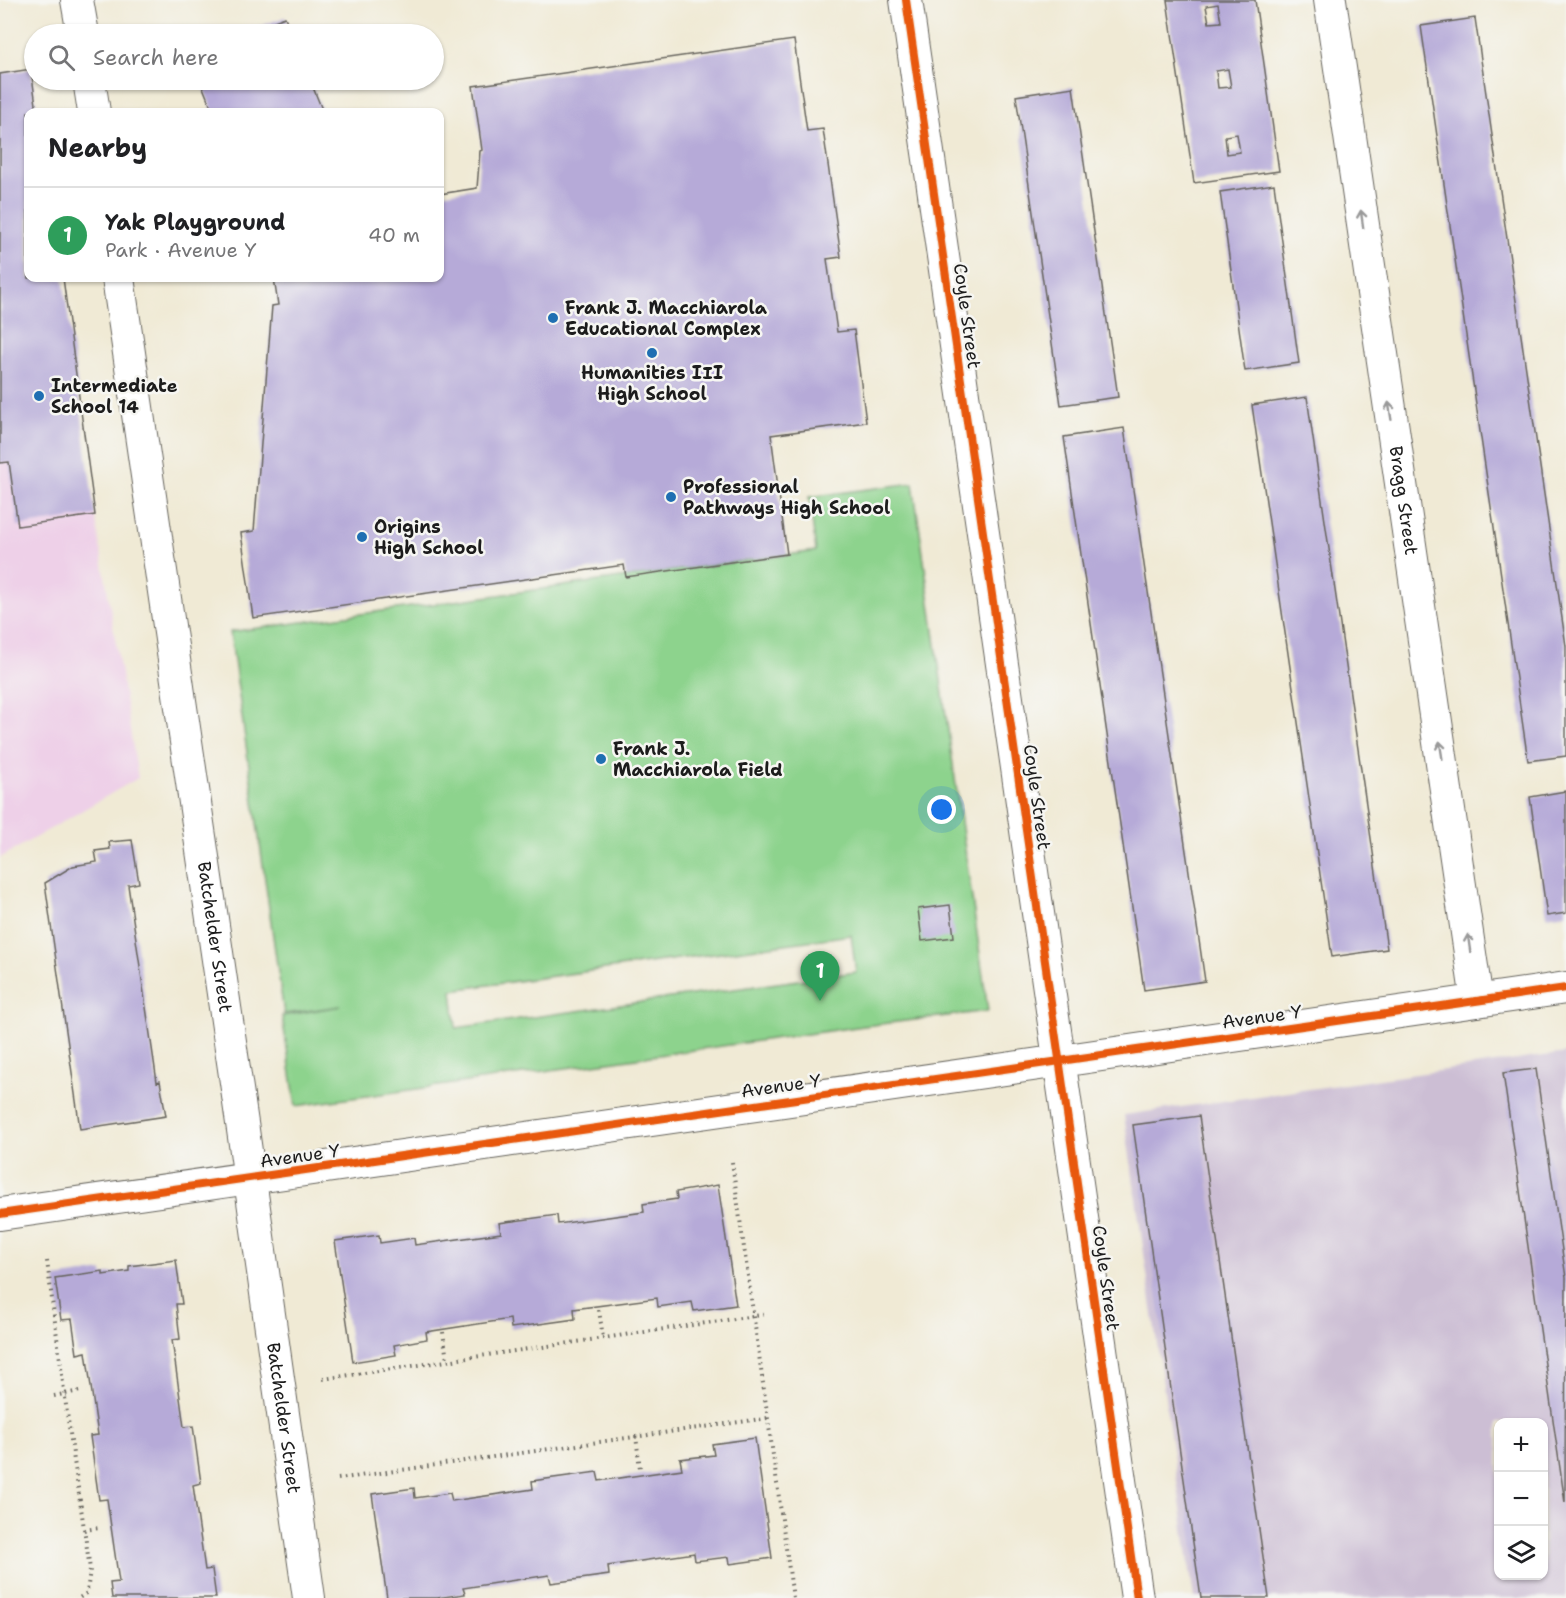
<!DOCTYPE html>
<html lang="en">
<head>
<meta charset="utf-8">
<style>
	:root { --surface:#fff; --page:#f2f2f2; --text:#202124; --muted:#757577; --line:#e0e0e0; --accent:#ea580c }
	body { margin:0; font-family:"Shantell Sans",sans-serif; background:var(--page); color:var(--text) }
	.controls { position:absolute; right:18px; bottom:18px; display:grid; overflow:hidden; border-radius:12px; box-shadow:0 2px 4px #0004 }
	.controls button { width:54px; height:54px; display:grid; place-items:center; padding:0; border:0; border-bottom:2px solid var(--line); background:var(--surface); color:var(--text); font:30px sans-serif }
	.you { position:absolute; left:942px; top:810px; width:21px; height:21px; margin:-15px; border:4px solid #fff; border-radius:50%; background:#1a73e8; box-shadow:0 0 0 9px #1a73e833 }
	.badge { display:grid; place-items:center; width:39px; height:39px; border-radius:50%; background:var(--accent); color:#fff; font-size:20px; font-weight:700 }
	.pin { position:absolute; translate:-50% -50px; filter:drop-shadow(0 2px 3px #0008) }
	.pin::after { content:''; position:absolute; top:32px; width:21px; height:18px; background:inherit; clip-path:polygon(0 0,100% 0,50% 100%) }
	.list { margin:0; padding:0; list-style:none }
	h2 { display:flex; justify-content:space-between; align-items:center; height:78px; margin:0; padding:0 24px; font-size:26px }
	h2 small { font-size:20px; font-weight:400; color:var(--muted) }
	.list li { display:grid; grid-template-columns:39px 1fr auto; gap:18px; align-items:center; box-sizing:border-box; height:96px; padding:0 24px; border-top:2px solid var(--line) }
	.list b { display:block; font-size:22px; white-space:nowrap }
	.list p { margin:0; font-size:20px; white-space:nowrap; color:var(--muted) }
	.list em { font-size:20px; font-style:normal; color:var(--muted) }
	.icon { flex:none; width:33px; height:33px; fill:none; stroke:currentColor; stroke-width:2; stroke-linecap:round; stroke-linejoin:round }
	.map { position:relative; flex:none; width:1566px; height:1598px; overflow:hidden }
	.search { position:absolute; background:var(--surface); box-shadow:0 2px 4px #0004; left:24px; top:24px; width:420px; height:66px; display:flex; align-items:center; gap:15px; box-sizing:border-box; padding:0 21px; border-radius:33px; color:var(--muted); font-size:22px }
	.panel { position:absolute; background:var(--surface); box-shadow:0 2px 4px #0004; left:24px; top:108px; width:420px; height:174px; border-radius:12px }
	.map>svg:first-child { display:block }
	.built { fill:#eed0e8 }
	.industrial { fill:#ccbed4; fill-rule:evenodd }
	.green { fill:#8dd38d; stroke:#547854; stroke-width:1.5; fill-rule:evenodd }
	.building { fill:#b6aad8; fill-rule:evenodd }
	.lines { fill:none; stroke-linecap:round; stroke-linejoin:round }
	.street-casing { stroke:#66645d; stroke-width:34 }
	.path { stroke:#66645d; stroke-width:4; stroke-dasharray:1.5 4.5; stroke-linecap:butt }
	.street { stroke:#fff; stroke-width:32 }
	.cycleway-casing { stroke:#f6f6f2; stroke-width:11 }
	.cycleway { stroke:#e8590c; stroke-width:8 }
	.oneway { stroke:#999 }
	.poi-dot { fill:#1f6fb2; stroke:#f6f6f2; stroke-width:2 }
	.labels { text-anchor:middle; stroke-width:5; stroke-linejoin:round; paint-order:stroke }
	.poi-label { font-size:18px; font-weight:bold; fill:#1c1c1c; stroke:#f6f6f2; text-anchor:start }
	.street-label { font-size:18px; fill:#1c1c1c; stroke:#f6f6f2 }
</style>
</head>
<body>
<div class="map">
<svg width="1566" height="1598" viewBox="0 0 1566 1598">
	<rect width="100%" height="100%" fill="#f6f6f2"/>
	<filter id="ink" filterUnits="userSpaceOnUse"><feTurbulence type="fractalNoise" baseFrequency=".0167" numOctaves="2"/><feDisplacementMap in="SourceGraphic" scale="12" xChannelSelector="R" yChannelSelector="G"/><feConvolveMatrix kernelMatrix="1 2 1 2 8 2 1 2 1" color-interpolation-filters="sRGB"/></filter>
	<filter id="wash" filterUnits="userSpaceOnUse"><feTurbulence type="fractalNoise" baseFrequency=".008" numOctaves="4" result="noise"/><feDisplacementMap in="SourceGraphic" scale="24" xChannelSelector="R" yChannelSelector="G"/><feGaussianBlur stdDeviation="1.35" result="paint"/><feColorMatrix in="noise" values="0 0 0 0 0 0 0 0 0 0 0 0 0 0 0 0 0 1.4 0 .05"/><feComposite in="paint" operator="in"/></filter>
	<g filter="url(#wash)">
		<rect width="100%" height="100%" fill="#f0ead5"/>
		<path class="built" d="M31,69L37,112H28V278H62L95,515L138,778L0,858V74Z"/>
		<path class="industrial" d="M1566,1053V1598H1194L1124,1115ZM1498,1422H1544V1576H1498Z"/>
		<path class="green" d="M913,483L988,1011L864,1026L296,1106L282,1016L341,1006L284,1014L230,632L816,551L809,497ZM851,935L856,972L456,1028L452,990Z"/>
		<g id="blocks">
			<path class="building" d="M1167,0H1255L1279,171L1194,183ZM1218,4L1221,22L1209,23L1206,6ZM1228,69L1231,87L1218,88L1216,71ZM1237,134L1240,152L1227,154L1225,136Z
				M285,17L292,34H240Z
				M1475,18L1566,646V756L1528,761L1421,26Z
				M794,40L807,131L823,129L841,257L827,259L837,332L854,330L866,422L771,435L787,554L626,577L624,565L253,618L241,533L254,531L272,306L278,305L274,278H440V194L477,188L480,151L482,150L473,86Z
				M31,69L37,112H28V278H63L95,515L18,526L9,462L0,463V74Z
				M200,80H310L323,112H213Z
				M1073,87L1118,397L1061,405L1016,96Z
				M1274,184L1299,363L1245,371L1220,192Z
				M1307,397L1387,949L1332,957L1252,405Z
				M1124,428L1205,981L1144,990L1064,437Z
				M1566,791V913L1547,916L1530,797Z
				M132,840L139,883L128,885L157,1082L160,1081L166,1116L80,1129L45,883L73,866L97,862L95,851L110,849L109,842Z
				M950,905L954,937L922,941L918,909Z
				M1536,1069L1566,1278L1565,1503L1503,1073Z
				M1199,1116L1269,1598H1201L1133,1125Z
				M718,1185L736,1305L694,1311L692,1302L658,1307L657,1298L574,1309L575,1319L511,1328L510,1319L426,1332L427,1339L394,1345L396,1355L353,1362L335,1241L379,1235L380,1243L414,1238L415,1245L501,1233L499,1223L557,1215L558,1224L644,1212L643,1204L677,1199L676,1192Z
				M176,1260L182,1304H176L180,1339L172,1340L184,1427L193,1426L201,1483L193,1485L205,1570L212,1569L216,1598H112L110,1583L119,1582L107,1499L99,1500L90,1436L98,1435L86,1352L77,1354L72,1319L61,1320L55,1278L103,1271V1275L129,1271V1266Z
				M755,1438L772,1558L730,1564L729,1557L695,1561L694,1553L608,1566L609,1575L551,1583L549,1575L463,1588L465,1594L437,1598H387L372,1494L414,1488L415,1498L450,1493L452,1501L533,1489L532,1481L597,1472L599,1481L682,1469L680,1459L714,1455L712,1444Z"/>
		</g>
	</g>
	<g filter="url(#ink)">
		<use href="#blocks" fill-opacity="0" stroke="#66645d" stroke-width="1.5"/>
		<g class="lines">
			<defs>
				<g id="street">
					<path d="M77,0L83,34"/>
					<path d="M906,0L1137,1598"/>
					<path id="s1" d="M1330,0L1477,1001"/>
					<path d="M89,80L94,112"/>
					<path id="s2" d="M118,278L243,1130L309,1598"/>
					<path d="M0,1214L1566,988"/>
				</g>
			</defs>
			<use href="#street" class="street-casing"/>
			<path class="path" d="M732,1162L793,1598
				M47,1261L67,1413L90,1569L87,1593L79,1598
				M599,1310L603,1338
				M443,1332L447,1360
				M323,1379L768,1314
				M54,1396L80,1391
				M636,1436L640,1469
				M338,1479L768,1418
				M84,1530L99,1528"/>
			<use href="#street" class="street"/>
			<defs>
				<path id="cycleway" d="M906,0L1137,1598
					M0,1214L1566,988"/>
			</defs>
			<use href="#cycleway" class="cycleway-casing"/>
			<use href="#cycleway" class="cycleway"/>
		</g>
		<defs><path id="oneway-shaft" d="M-6 0H5M1.5-3L5.5 0L1.5 3" fill="none" stroke-width="1.6" stroke-linecap="round" stroke-linejoin="round" transform="scale(1.5)"/></defs>
		<g class="oneway">
			<use href="#oneway-shaft" transform="translate(1362 219) rotate(-98)"/>
			<use href="#oneway-shaft" transform="translate(1390 411) rotate(-99)"/>
			<use href="#oneway-shaft" transform="translate(1441 750) rotate(-99)"/>
			<use href="#oneway-shaft" transform="translate(1469 943) rotate(-98)"/>
		</g>
	</g>
	<g class="poi-dot">
		<circle cx="553" cy="318" r="6"/>
		<circle cx="652" cy="353" r="6"/>
		<circle cx="39" cy="396" r="6"/>
		<circle cx="671" cy="497" r="6"/>
		<circle cx="362" cy="537" r="6"/>
		<circle cx="601" cy="759" r="6"/>
	</g>
	<g class="labels">
		<g class="poi-label">
			<text x="565" y="314">Frank J. Macchiarola<tspan x="565" dy="21">Educational Complex</tspan></text>
			<text x="652" y="379" text-anchor="middle">Humanities III<tspan x="652" dy="21">High School</tspan></text>
			<text x="51" y="392">Intermediate<tspan x="51" dy="21">School 14</tspan></text>
			<text x="683" y="493">Professional<tspan x="683" dy="21">Pathways High School</tspan></text>
			<text x="374" y="533">Origins<tspan x="374" dy="21">High School</tspan></text>
			<text x="613" y="755">Frank J.<tspan x="613" dy="21">Macchiarola Field</tspan></text>
		</g>
		<g class="street-label">
			<text transform="translate(967 316) rotate(82)" y="6">Coyle Street</text>
			<text dy="6" stroke="none"><textPath href="#s1" startOffset="506">Bragg Street</textPath></text>
			<text transform="translate(1037 797) rotate(82)" y="6">Coyle Street</text>
			<text dy="6" stroke="none"><textPath href="#s2" startOffset="666">Batchelder Street</textPath></text>
			<text transform="translate(1262 1017) rotate(-8)" y="6">Avenue Y</text>
			<text transform="translate(781 1086) rotate(-8)" y="6">Avenue Y</text>
			<text transform="translate(300 1156) rotate(-8)" y="6">Avenue Y</text>
			<text transform="translate(1106 1278) rotate(82)" y="6">Coyle Street</text>
			<text dy="6" stroke="none"><textPath href="#s2" startOffset="1152">Batchelder Street</textPath></text>
		</g>
	</g>
</svg>
<div class="controls">
<button>+</button>
<button>−</button>
<button><svg class="icon" aria-label="layers" viewBox="0 0 24 24"><path d="M12 4l9 5-9 5-9-5zM3 14l9 5 9-5"/></svg></button>
</div>
<div class="you"></div>
<div class="pin badge" style="left:820px;top:1001px;background:#2e9e5b">1</div>
<div class="search"><svg class="icon" aria-label="search" viewBox="0 0 24 24"><circle cx="10" cy="10" r="6"/><path d="M15 15l6 6"/></svg>Search here</div>
<section class="panel">
<h2>Nearby<small></small></h2>
<ul class="list">
<li><span class="badge" style="background:#2e9e5b">1</span><div><b>Yak Playground</b><p>Park · Avenue Y</p></div><em>40 m</em></li>
</ul>
</section>
</div>
</body>
</html>
